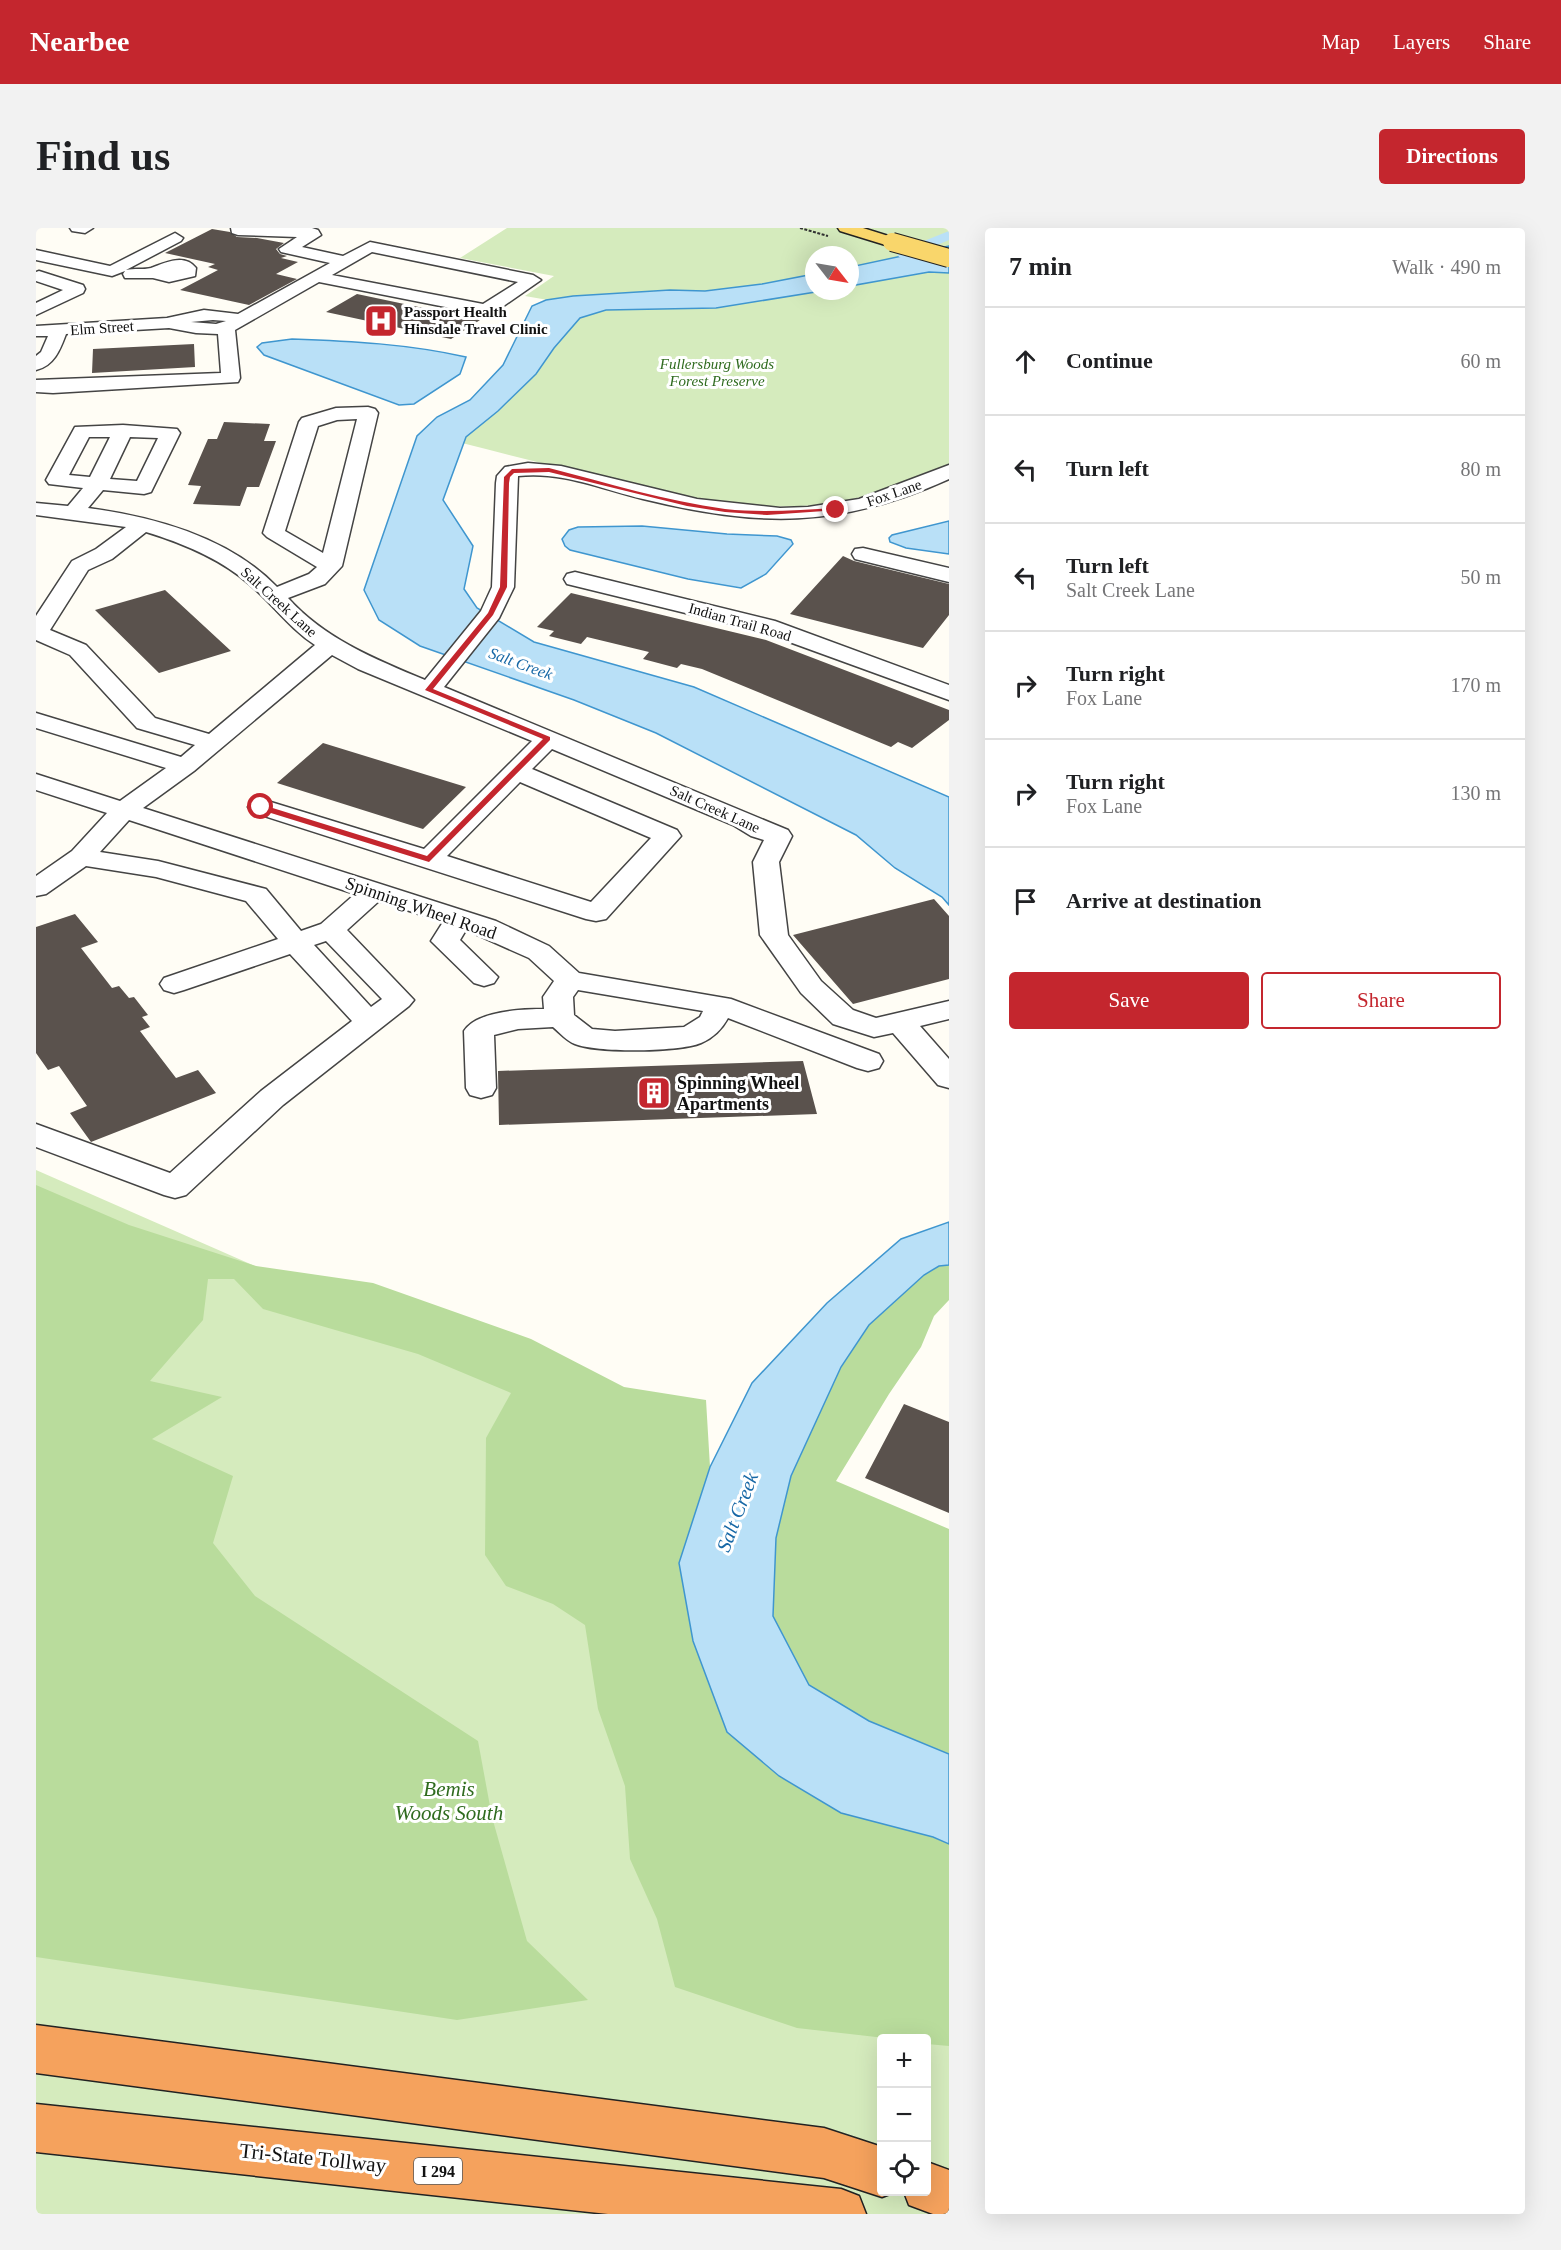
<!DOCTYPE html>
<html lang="en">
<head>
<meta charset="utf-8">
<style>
	:root { --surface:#fff; --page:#f2f2f2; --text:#202124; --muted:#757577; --line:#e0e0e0; --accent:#c4262e }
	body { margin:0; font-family:"Times New Roman",serif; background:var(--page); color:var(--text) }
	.controls { position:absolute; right:18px; bottom:18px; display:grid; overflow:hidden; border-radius:6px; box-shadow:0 6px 24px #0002 }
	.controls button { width:54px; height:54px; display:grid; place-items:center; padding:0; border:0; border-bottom:2px solid var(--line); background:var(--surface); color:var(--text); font:30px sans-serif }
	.compass { position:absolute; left:769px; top:18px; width:54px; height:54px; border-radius:50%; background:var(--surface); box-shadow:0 6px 24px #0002; rotate:121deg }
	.stop { position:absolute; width:18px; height:18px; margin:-14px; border:4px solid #c4262e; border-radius:50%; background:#fff }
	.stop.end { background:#c4262e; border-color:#fff; box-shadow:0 2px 6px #0008 }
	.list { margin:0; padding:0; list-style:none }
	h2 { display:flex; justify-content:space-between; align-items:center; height:78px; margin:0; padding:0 24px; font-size:26px }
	h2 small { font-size:20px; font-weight:400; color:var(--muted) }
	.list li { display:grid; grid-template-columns:39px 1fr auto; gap:18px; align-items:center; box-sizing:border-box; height:108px; padding:0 24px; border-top:2px solid var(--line) }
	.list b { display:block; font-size:22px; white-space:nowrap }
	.list p { margin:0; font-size:20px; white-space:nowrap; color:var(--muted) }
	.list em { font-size:20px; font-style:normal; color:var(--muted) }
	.actions { display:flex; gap:12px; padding:18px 24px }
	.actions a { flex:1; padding:14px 0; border:2px solid var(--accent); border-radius:6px; text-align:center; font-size:21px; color:var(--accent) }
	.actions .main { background:var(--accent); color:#fff }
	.icon { flex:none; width:33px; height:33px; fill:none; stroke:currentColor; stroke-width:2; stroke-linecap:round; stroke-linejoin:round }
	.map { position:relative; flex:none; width:913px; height:1986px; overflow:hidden; border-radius:6px }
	header { display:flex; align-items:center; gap:36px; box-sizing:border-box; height:84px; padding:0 30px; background:var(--accent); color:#fff }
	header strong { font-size:28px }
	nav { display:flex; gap:33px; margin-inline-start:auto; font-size:21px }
	.intro { display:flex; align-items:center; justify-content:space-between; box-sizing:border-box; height:144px; padding:0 36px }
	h1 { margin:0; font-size:42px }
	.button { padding:15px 27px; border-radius:6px; background:var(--accent); color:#fff; font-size:21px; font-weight:700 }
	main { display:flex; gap:36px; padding:0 36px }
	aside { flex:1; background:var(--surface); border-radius:6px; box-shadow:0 6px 24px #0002 }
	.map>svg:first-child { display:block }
	.green { fill:#d5ebbd; fill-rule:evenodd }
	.forest { fill:#b9dc9c }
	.water { fill:#b9e0f7; stroke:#3f96cf; stroke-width:1.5 }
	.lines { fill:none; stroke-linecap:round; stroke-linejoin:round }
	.canal { fill:#b9e0f7; fill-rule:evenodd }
	.building { fill:#5a524d }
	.minor-casing { stroke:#444; stroke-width:3 }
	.major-casing { stroke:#222; stroke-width:3 }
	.highway-casing { stroke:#222; stroke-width:3 }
	.path { stroke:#333; stroke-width:2; stroke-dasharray:3 1.5; stroke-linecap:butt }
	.minor { fill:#fff; fill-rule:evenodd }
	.major { fill:#f9d66b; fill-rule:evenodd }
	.highway { fill:#f5a25d; fill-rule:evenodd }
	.major-bridge-casing { stroke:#222; stroke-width:20; stroke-linecap:butt }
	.major-bridge { stroke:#f9d66b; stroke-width:18 }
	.route { fill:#c4262e }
	.labels { text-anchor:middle; stroke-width:6; stroke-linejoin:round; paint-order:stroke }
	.far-poi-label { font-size:15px; font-weight:bold; fill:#111; stroke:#fff; text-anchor:start }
	.far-street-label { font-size:15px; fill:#111; stroke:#fff }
	.far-park-label { font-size:15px; font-style:italic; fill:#2f6b1f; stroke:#fff }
	.far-water-label { font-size:16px; font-style:italic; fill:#1768a6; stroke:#fff }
	.shield { fill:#fff; stroke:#585858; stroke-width:1.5 }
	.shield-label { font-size:16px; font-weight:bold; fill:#111 }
	.street-label { font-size:18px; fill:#111; stroke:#fff }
	.poi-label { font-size:18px; font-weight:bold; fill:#111; stroke:#fff; text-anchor:start }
	.water-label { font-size:20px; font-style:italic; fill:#1768a6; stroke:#fff }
	.near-park-label { font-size:21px; font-style:italic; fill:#2f6b1f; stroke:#fff }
	.near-street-label { font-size:21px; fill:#111; stroke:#fff }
</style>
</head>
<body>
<header>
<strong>Nearbee</strong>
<nav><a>Map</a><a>Layers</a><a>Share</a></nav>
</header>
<div class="intro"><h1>Find us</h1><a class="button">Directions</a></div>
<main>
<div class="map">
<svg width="913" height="1986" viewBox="0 0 913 1986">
	<rect width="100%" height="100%" fill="#fffdf5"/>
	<path class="green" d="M471,0H913V236C877,251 840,268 801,274C724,287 656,270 581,253C529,241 477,228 426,215L430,209L462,183L500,146L518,120L544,90L569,82L489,68L518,48L424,30ZM778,27H814V63H778Z
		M0,942L913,1342V1986H0ZM846,1810H891V1964H846Z"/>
	<path class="forest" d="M0,957L93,997L220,1038L337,1055L495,1111L588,1159L670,1172L674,1239L643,1335L677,1461L691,1504L743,1548L913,1616V1818L891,1816V1810H849L761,1800L639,1759L621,1691L594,1631L589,1558L562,1481L549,1397L517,1376L470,1358L449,1327L450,1210L475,1165L382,1126L227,1081L198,1051H172L167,1092L114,1153L186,1169L116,1211L197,1248L177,1315L219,1368L442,1513L456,1589L491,1713L552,1772L421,1792L0,1729Z
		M913,1037V1072L898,1088L885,1119L853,1166L800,1253L913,1301V1526L833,1493L773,1457L737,1388L740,1310L755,1248L805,1138L833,1097L888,1047L903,1038Z"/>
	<path class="water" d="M913,18V45L893,44L814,58V39Z
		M778,46V63H786L680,80L570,82L544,90L518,120L500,146L462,183L430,209L407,272L437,318L428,361L441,380L498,414L658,459L913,569V677L906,669L859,640L820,607L620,505L538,472L384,418L343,392L328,362L381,208L401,189L434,172L467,137L496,78L510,72L537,68L634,62L669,63L726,56Z
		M256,111C314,113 373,116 430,129L424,146L378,176L363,177L228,127L221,119L226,115Z
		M913,293V326L870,320L854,314L853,310L856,307Z
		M606,298L691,306L741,308L755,312L757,316L730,346L705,360L652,351L534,322L529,318L526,311L533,302L542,299Z
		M913,994V1037L903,1038L888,1047L833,1097L805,1139L755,1248L740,1310L737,1388L773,1457L833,1493L913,1526V1616L897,1609L805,1585L743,1548L691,1504L657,1413L643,1335L674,1239L716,1155L791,1075L865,1011Z"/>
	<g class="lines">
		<path class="canal" d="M913,3V12L873,29H863L861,26L863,23Z"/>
	</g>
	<path class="building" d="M176,1L194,4L201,9L221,10L248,15L240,21L244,26L251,28L245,30L262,34L240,46L261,51L213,77L144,62L182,42L172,39L179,36L129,25Z
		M321,66L444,92L415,111L290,84Z
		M158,116L159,139L56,145L57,121Z
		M188,194L234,196L228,213H240L223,259H211L204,278L157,276L165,258L152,257L172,211H181Z
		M807,328L818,333L913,356V387L887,420L754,386Z
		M129,362L195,423L123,445L59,382Z
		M535,365L730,412L913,482V492L876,520L862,514L855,519L666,441L645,436L641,440L607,431L613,424L551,409L545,416L513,408L518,403L501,399Z
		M287,515L430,559L387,601L241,555Z
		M898,671L913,688V751L817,776L757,707Z
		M39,686L62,714L45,720L76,760L83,758L93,770L98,769L112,787L106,789L114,799L104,803L140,850L162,842L180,865L55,914L34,885L51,878L23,838L12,842L0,825V699Z
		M767,833L781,886L463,897L462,843Z
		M868,1176L913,1194V1285L829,1250Z"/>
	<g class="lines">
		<defs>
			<path id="minor" d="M34,0H57L49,5L36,3Z
				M195,0H276L282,2L285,7L266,19L307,28L334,14L497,47L505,52L456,86L450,87L283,54L199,102L204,150L202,154L17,165L0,164V152L185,145L182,106L160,105L133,100L30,106C24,122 18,138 0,142V128L5,124L12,108H0V98L131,90L168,82L202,86L294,35L245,24L243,21L261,9L202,7L196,5ZM336,24L482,54L447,76L296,47ZM177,92L190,93L180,96L155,94Z
				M139,5L147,10L145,13L90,42C98,40 107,42 115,40C129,35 148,25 160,40L159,48L133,54L117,50H89L87,46L89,43L76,48L0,32V22L74,38Z
				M3,43L47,57L49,61L47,65L0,87V75L27,62L0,53V44Z
				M332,179L339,181L342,185L306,338L289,356L252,370C289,411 339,431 389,452L445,383L456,359L460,255L461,248L469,239L492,235L525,238L661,271L744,280L772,279L823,271L913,237V251C803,301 722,299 607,271C565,261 526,243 482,248L478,359L463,390L408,459L752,602L756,608L743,634L752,707L785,753L817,782L840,790L913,773V791L884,798L913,831V860L902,857L857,805L838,809L797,796L765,765L724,707L717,634L728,612L715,608L697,597L516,521L496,541L641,602L645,608L570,691L560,693L550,691L216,584L212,579L216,574L225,571L388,621L496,513L322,441L296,427L158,543L107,580L460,693L513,718L543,745L695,771L843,826L847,833L843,840L832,843L821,840L692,790C686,801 677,810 665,815C643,824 562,825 539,816C531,813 524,805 517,799L482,801L458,807L460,860L456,867L445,870L434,867L430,860L428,803C441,783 486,781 508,781L507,769L518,753L493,730L430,702L424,712L462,749L458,755L448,758L438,755L395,713L407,694L343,673L311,702L378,772L373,778L247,877L150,967L139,970L128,967L0,919V896L134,945L225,863L316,793L254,726L148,762L138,765L128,762L124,756L128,750L242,711L210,673L120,649L50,638L10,666L0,668V648L36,623L71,585L0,562V546L84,573L130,540L0,500V485L145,529L159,517L101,500L34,427L0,412V388L36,333L60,321L90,299L0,287V275L32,278L47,260L13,256L10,252L39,199L87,197L141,201L144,205L115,264L108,266L67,262L52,280C119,289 193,309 241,359L273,346L281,339L231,309L227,305L263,194L266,190L300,180ZM321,191L287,325L249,303L282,198L301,192ZM53,209H74L54,249L33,247ZM94,209L122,210L101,253L74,251ZM110,304C146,315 183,330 212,355C236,375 253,400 279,417L173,506L119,490L50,417L14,402L52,342L76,331ZM484,554L615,610L555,674L411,628ZM93,592L319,666L285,696L265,703L230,661L122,633L64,624ZM290,713L346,771L335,779L278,717ZM542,762L667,783L664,789L648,799L579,803L556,801L538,787L537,769Z
				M827,320L913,340V354L819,331L816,326L819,321Z
				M539,344L739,393L913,457V472L723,403L531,356L528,351L531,346Z"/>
			<path id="major" d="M802,0H827L862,11L864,14L856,19L804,3Z"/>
			<path id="highway" d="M0,1797L788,1900L846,1919V1964H859L846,1969L788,1950L0,1845Z
				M0,1876L805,1961L823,1968L830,1986H572L0,1924Z
				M891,1934L913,1942V1986H897L873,1977L868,1964H891Z"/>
		</defs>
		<use href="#minor" class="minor-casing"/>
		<use href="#major" class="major-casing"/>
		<use href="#highway" class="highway-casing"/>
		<path class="path" d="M764,0L792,8"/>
		<use href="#minor" class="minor"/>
		<use href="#major" class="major"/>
		<use href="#highway" class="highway"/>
		<defs>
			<path id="major-bridge" d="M856,14L913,30"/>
		</defs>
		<use href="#major-bridge" class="major-bridge-casing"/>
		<use href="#major-bridge" class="major-bridge"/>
	</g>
	<path class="route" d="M513,240C571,255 630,273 689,281C726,285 763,282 800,280L803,282L731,287L689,284L651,278L513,244L478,245L474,249L473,255L471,359L457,387L397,461L514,509V512L393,634L222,581V577H227L391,628L507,511L389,462L452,385L464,359L468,249L476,241Z"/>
	<defs>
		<symbol id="hospital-square" viewBox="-11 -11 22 22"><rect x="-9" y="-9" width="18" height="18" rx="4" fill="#c4262e" stroke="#fff"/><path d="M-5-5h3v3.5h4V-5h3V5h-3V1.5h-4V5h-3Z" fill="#fff"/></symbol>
		<symbol id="building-square" viewBox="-11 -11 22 22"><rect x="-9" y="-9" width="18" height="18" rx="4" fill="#c4262e" stroke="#fff"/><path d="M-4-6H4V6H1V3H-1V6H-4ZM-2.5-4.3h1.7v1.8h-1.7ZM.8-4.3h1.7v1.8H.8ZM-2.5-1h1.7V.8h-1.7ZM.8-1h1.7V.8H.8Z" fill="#fff"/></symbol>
	</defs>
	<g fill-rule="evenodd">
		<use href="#hospital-square" x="326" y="74" width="38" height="38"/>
		<use href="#building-square" x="599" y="846" width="38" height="38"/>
	</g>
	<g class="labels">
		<g class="far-poi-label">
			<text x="368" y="89">Passport Health<tspan x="368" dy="17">Hinsdale Travel Clinic</tspan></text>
		</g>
		<g class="far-street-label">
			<text transform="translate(66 100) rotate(-4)" y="5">Elm Street</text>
			<text transform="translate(858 265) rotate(-19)" y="5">Fox Lane</text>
			<text transform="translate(243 374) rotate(42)" y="5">Salt Creek Lane</text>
			<text transform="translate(704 394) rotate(16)" y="5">Indian Trail Road</text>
			<text transform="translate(679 581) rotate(24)" y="5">Salt Creek Lane</text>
		</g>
		<g class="far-park-label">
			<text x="681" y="141">Fullersburg Woods<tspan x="681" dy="17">Forest Preserve</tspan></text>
		</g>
		<g class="far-water-label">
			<text transform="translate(485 435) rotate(20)" y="6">Salt Creek</text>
		</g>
		<rect class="shield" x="378" y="1930" width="48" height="26" rx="4.5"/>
		<g class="shield-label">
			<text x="402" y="1949">I 294</text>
		</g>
		<g class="street-label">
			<text transform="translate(385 680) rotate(19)" y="6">Spinning Wheel Road</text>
		</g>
		<g class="poi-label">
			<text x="641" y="861">Spinning Wheel<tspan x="641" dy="21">Apartments</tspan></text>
		</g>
		<g class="water-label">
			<text transform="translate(701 1284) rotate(-69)" y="7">Salt Creek</text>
		</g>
		<g class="near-park-label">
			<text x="413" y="1568">Bemis<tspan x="413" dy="24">Woods South</tspan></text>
		</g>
		<g class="near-street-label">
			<text transform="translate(277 1930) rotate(6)" y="7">Tri-State Tollway</text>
		</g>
	</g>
</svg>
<div class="controls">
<button>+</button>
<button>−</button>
<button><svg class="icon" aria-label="locate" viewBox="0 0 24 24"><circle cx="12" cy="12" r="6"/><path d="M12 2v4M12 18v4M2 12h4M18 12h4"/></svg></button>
</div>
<svg class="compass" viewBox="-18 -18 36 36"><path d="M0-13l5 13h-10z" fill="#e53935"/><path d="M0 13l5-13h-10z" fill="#757577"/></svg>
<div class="stop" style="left:225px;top:579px"></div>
<div class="stop end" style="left:800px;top:282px"></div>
</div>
<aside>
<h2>7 min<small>Walk · 490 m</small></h2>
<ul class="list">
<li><svg class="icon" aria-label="ahead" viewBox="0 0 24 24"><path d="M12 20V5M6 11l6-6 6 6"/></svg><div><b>Continue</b></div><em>60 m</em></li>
<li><svg class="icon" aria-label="left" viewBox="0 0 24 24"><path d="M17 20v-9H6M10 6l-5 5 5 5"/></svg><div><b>Turn left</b></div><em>80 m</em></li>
<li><svg class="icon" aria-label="left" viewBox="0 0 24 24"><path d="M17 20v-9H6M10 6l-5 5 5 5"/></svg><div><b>Turn left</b><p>Salt Creek Lane</p></div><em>50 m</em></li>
<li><svg class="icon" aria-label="right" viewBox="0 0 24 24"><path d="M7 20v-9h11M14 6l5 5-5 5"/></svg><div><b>Turn right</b><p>Fox Lane</p></div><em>170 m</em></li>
<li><svg class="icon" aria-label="right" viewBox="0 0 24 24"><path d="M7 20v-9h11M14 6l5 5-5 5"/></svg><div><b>Turn right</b><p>Fox Lane</p></div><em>130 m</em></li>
<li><svg class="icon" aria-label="arrive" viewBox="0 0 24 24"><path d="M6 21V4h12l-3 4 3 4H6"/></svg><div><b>Arrive at destination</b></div></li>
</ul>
<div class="actions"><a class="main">Save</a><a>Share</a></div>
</aside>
</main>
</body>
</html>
